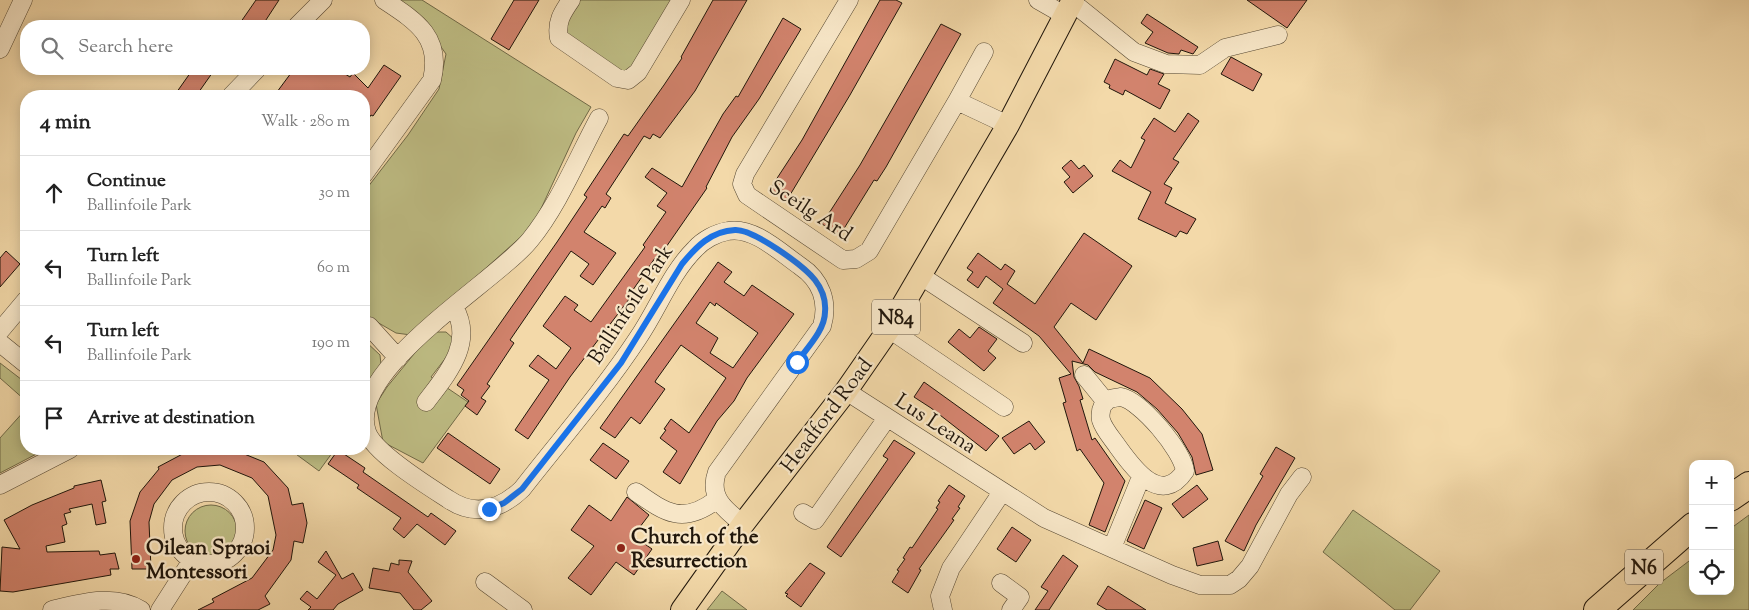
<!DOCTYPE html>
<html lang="en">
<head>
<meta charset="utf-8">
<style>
	:root { --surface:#fff; --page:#f6f6f6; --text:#222; --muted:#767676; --line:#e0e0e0 }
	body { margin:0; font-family:"Sorts Mill Goudy",serif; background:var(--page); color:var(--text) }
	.controls { position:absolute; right:15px; bottom:15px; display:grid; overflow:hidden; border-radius:10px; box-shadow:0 2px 12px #0003 }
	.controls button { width:45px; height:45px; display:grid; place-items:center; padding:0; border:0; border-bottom:1px solid var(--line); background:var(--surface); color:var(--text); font:25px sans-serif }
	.stop { position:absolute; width:15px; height:15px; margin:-11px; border:4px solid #1a73e8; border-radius:50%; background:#fff }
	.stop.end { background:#1a73e8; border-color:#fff; box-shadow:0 1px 5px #0008 }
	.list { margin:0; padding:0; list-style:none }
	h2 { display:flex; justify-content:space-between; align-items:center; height:65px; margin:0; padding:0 20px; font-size:21px }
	h2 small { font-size:16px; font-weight:400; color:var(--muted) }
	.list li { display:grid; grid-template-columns:32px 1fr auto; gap:15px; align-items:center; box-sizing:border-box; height:75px; padding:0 20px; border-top:1px solid var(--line) }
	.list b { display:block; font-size:19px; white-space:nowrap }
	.list p { margin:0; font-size:16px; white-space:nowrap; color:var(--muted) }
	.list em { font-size:16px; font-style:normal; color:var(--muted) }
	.icon { flex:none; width:28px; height:28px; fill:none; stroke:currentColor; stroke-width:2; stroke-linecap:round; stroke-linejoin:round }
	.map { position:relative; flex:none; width:1749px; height:610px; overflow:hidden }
	.search { position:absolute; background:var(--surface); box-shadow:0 2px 12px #0003; left:20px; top:20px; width:350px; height:55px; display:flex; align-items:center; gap:12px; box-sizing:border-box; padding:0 18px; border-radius:20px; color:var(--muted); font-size:19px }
	.panel { position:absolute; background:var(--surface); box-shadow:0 2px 12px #0003; left:20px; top:90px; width:350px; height:365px; border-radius:20px }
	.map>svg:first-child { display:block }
	.green { fill:#bfbe85; stroke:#706a48 }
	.building { fill:#d2836d; stroke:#20160b; fill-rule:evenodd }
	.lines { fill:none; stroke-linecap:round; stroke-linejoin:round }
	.minor-casing { stroke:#554732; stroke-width:19 }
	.major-casing { stroke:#20160b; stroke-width:24 }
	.highway-casing { stroke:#20160b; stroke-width:28 }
	.minor { stroke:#f7e6c7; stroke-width:18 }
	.major { stroke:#f3d9a9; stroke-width:22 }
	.highway { stroke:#f3d9a9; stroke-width:26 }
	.route { stroke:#1a73e8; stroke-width:6 }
	.poi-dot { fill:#8f2418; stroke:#f7e6c7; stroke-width:2 }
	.labels { text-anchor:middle; stroke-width:4.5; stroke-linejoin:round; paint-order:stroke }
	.shield { fill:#f7e6c7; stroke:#605443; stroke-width:1 }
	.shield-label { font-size:20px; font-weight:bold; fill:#20160b }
	.street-label { font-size:21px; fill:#20160b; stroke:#f7e6c7 }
	.poi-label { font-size:21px; font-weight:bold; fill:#20160b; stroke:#f7e6c7; text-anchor:start }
</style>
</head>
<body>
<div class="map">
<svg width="1749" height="610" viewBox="0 0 1749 610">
	<rect width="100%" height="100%" fill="#f3d9a9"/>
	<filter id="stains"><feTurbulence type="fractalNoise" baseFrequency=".004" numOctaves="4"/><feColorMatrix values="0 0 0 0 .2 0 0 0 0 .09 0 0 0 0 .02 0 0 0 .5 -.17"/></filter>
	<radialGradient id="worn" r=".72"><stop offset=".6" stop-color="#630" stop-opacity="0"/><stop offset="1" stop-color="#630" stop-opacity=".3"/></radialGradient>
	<path class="green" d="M388,0H422L591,107L576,133L533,226L411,335L396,333L370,318H364V192L408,135L439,89L446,54L420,17Z
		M580,0H675L634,67L627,72L618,70L571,39L566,31L569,15Z
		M432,332H446L455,340L451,351L431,377L468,402L423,463L383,442L376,404L387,387Z
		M364,340L380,355L381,365L364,395Z
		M0,363L26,383V401L0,378Z
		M26,409V449H46L0,473V438Z
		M289,449H335L319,471Z
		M185 531a26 26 0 1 1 52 0a26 26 0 1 1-52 0Z
		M1353,510L1440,571L1410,610H1395L1323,552Z
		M1749,515V610H1633L1660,583L1693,558V591H1730V529Z
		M722,591L747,610H707Z"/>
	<path class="building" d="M256,0H279L262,26H238Z
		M514,0H539L509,50L491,39Z
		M713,0H747L695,91L660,138L653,134L650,139L644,136L606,194L611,198L605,208L602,206L584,232L616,253L593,285L580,276L589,264L571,251L510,340L514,343L487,384L490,386L481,398L486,401L477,415L465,406L469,401L461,395L464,390L457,385L557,242L587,197L584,195L624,134L628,136L664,85L682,58L681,57Z
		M880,0H896L902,3L850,95L787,200L770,189L802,140Z
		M1247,0H1307L1287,28Z
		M1147,14L1198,47L1193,54L1181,50L1179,54L1168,53L1145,43L1153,32L1141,23Z
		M783,18L801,29L759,99L732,137L706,187L707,188L664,250L662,248L628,297L630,298L570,377L528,439L515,430L549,380L529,366L538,355L556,369L571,348L543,326L565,296L578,305L574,310L591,322L645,247L643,245L666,212L657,206L667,193L645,177L652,168L682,187L723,114L736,96L738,97Z
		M941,24L961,34L886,167L877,181L874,180L840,235L822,224L860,165Z
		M1231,57L1262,74L1253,91L1221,74Z
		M1115,59L1147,75L1150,69L1164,74L1158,84L1170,90L1160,109L1125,90L1123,95L1109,88L1110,85L1104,82Z
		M384,65L401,76L373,116L371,115L364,125V96H274L294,69H337L350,77L353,73L368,88Z
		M193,69H215L196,96H174Z
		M1188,113L1199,121L1173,159L1179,162L1164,184L1172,188L1165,203L1196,219L1187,234L1180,231L1176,237L1138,219L1151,192L1112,171L1120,160L1131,168L1145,140L1141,138L1154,118L1175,132Z
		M1071,160L1079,169L1084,165L1093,176L1073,193L1064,182L1070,177L1062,168Z
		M1084,233L1132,266L1096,320L1071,303L1054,327L1083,363L1089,349L1150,378L1182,409L1202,434L1213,470L1196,475L1192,457L1178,433L1157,409L1137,392L1095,372L1088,365L1072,361L1074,377L1079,386L1083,399L1080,400L1092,440L1095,438L1125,481L1105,532L1089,525L1104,483L1080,449L1077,451L1063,403L1066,402L1059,378L1071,374L1039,336L993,303L1003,289L986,276L978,288L967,280L973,272L967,268L978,253L1001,270L1005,264L1015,271L1007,284L1035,304Z
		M6,251L20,264L0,287V258Z
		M718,262L732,272L724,282L744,296L752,285L794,314L747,378L734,401L717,421L680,484L663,472L677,451L660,438L666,430L664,429L671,419L689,433L726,378L681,345L656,380L655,382L665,389L640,424L631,417L615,438L600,428ZM710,302L715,306L716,303L758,333L733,368L710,353L718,338L696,323Z
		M979,327L997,339L988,351L996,358L984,371L948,342L959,329L970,338Z
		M924,382L999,436L986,451L931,408L914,397Z
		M1029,421L1045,442L1035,450L1030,443L1014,454L1002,438Z
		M448,433L500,469L490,484L437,448Z
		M894,440L915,453L841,557L827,547L888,459L883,456Z
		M603,443L629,461L616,479L590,460Z
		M1276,447L1295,458L1256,525L1244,551L1225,541L1263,476L1260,474Z
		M192,449H232L264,462L288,488L292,505L303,503L307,523L303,543L294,541L291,560L265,596L270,604L258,610H198L214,602L212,599L252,578L273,550L276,535L268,496L252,478L220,465L197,467L172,480L154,504L149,522L151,569H132L130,521L140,492L159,469L158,467Z
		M338,450L365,468L363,472L428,517L431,513L456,531L445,545L417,524L404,538L393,529L401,518L357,488L359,485L328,464Z
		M101,480L106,501L102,502L106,523L96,525L92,504L69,509L71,512L64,514L67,524L62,526L65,542L46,546L47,552L99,551L100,555L115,553L119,569H110L111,575L13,592L0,591L2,547L20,549L4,520L32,505L74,488V486Z
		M949,485L965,496L958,507L960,508L952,519L954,520L919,569L921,570L908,593L892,582L899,571L897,570L905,559L903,558L910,547L912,548L938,509L936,508L940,502L938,501Z
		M1197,485L1208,499L1183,518L1172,504Z
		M627,497L649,515L633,536L652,549L634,575L616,562L591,595L568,578L594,546L571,530L589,505L611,521Z
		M1145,500L1162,508L1144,549L1127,541Z
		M1012,527L1031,540L1016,562L997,549Z
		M1218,541L1223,560L1197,566L1193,548Z
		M326,551L342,579L353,573L363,590L338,604L333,610H308L311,607L300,599L307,591L317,599L336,575L318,562Z
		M1063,555L1078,566L1049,610H1035L1048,591L1041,587Z
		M399,560L412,561L408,572L432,601L421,610H414L400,593L369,588L373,568L389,571L391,563L399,565Z
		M810,563L825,573L801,607L786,596L788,594L785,593Z
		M1108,586L1146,610H1107L1097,604Z"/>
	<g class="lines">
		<defs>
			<path id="minor" d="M571,0C562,13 556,22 559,38L617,78L628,80L638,72L681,0
				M849,0L745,174L742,184L747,195L843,260L856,259L869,251L957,101L1008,125
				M1038,0L1066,16
				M1072,2L1134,52L1166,64L1200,65L1225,48L1278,35
				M297,26L323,0
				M0,49L23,0
				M231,96L257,69
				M957,101L984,52
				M599,118C578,157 558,206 530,240C496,282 345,370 367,432C374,453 428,486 448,499C474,517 500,510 522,489C561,439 603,391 638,338C658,309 670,274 695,249C703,240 716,233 728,231C753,226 780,252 800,266C821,280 829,302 822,326L717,472C708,497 725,510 743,524
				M364,174L432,80C442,37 416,21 384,0
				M921,276L1023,343
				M364,327L369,326L398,358
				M889,329L1004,407
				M0,331L26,300
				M0,343L26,364
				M1084,375L1106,402
				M846,391L1044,518L1172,575L1200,585H1230L1239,579L1250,566L1289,494L1302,477
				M1121,397C1141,401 1182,450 1185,471C1161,507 1133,468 1118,447C1112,438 1104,430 1101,420C1100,415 1101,409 1103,405C1107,398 1114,398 1121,397Z
				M426,402C447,374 475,343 454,307
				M0,485L70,449
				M173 528a36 36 0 1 1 72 0a36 36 0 1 1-72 0Z
				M636,492C666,513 683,525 716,500
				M803,513L815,520L887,418
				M1112,548L1141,477
				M485,582L523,610
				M1001,583L1020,597L1011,610
				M52,610C81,603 115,593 141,610
				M160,610L192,560
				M943,610L940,596L951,568L1002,492"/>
			<path id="major" d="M682,610L743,524L846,391L889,329L1008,125L1073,0"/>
			<path id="highway" d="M1730,498L1749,485
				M1597,610L1693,526"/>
		</defs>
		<use href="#minor" class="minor-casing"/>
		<use href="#major" class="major-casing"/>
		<use href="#highway" class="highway-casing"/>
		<use href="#minor" class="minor"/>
		<use href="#major" class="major"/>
		<use href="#highway" class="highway"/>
	</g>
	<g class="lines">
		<path class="route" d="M489,509L504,503L522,489L621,363L682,264C696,247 711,231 735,230C753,229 803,265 815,280C822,289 826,301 825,312C825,330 807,348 797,362"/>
	</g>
	<g class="poi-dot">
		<circle cx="621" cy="548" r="5"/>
		<circle cx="136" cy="559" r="5"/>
	</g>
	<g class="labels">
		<g class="shield">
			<rect x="872" y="299.5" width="48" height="35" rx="4"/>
			<rect x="1625" y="549.5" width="38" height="35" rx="4"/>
		</g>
		<g class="shield-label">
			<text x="896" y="324">N84</text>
			<text x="1644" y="574">N6</text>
		</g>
		<g class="street-label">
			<text transform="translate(811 210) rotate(33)" y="7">Sceilg Ard</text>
			<text transform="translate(630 304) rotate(-57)" y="7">Ballinfoile Park</text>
			<text transform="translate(826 415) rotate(-53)" y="7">Headford Road</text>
			<text transform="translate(936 423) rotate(33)" y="7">Lus Leana</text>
		</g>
		<g class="poi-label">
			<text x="631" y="543">Church of the<tspan x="631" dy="24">Resurrection</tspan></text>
			<text x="146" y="554">Oilean Spraoi<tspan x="146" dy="24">Montessori</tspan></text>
		</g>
	</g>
	<rect width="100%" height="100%" filter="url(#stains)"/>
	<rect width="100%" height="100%" fill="url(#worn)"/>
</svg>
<div class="controls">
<button>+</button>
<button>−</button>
<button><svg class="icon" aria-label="locate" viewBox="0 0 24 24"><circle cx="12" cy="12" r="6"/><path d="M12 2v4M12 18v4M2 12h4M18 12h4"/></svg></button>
</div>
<div class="stop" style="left:797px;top:362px"></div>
<div class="stop end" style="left:489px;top:509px"></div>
<div class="search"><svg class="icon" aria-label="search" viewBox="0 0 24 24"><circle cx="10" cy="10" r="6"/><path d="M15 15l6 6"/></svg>Search here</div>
<section class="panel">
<h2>4 min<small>Walk · 280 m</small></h2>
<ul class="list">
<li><svg class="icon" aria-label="ahead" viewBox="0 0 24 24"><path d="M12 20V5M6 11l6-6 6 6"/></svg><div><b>Continue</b><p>Ballinfoile Park</p></div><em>30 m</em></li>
<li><svg class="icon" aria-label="left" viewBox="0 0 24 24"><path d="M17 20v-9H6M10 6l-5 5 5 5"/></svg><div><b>Turn left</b><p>Ballinfoile Park</p></div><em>60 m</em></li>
<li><svg class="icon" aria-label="left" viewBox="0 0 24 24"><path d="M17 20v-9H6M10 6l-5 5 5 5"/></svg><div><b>Turn left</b><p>Ballinfoile Park</p></div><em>190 m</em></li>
<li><svg class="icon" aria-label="arrive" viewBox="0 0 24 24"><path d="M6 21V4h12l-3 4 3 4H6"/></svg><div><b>Arrive at destination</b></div></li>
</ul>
</section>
</div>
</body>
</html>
